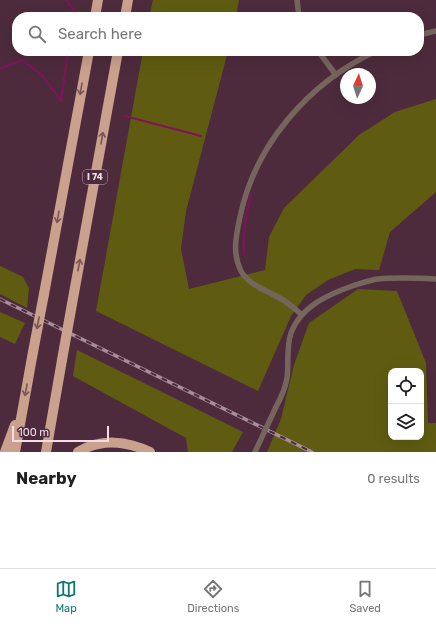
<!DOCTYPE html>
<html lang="en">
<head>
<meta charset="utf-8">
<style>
	:root { --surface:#fff; --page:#f6f6f6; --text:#222; --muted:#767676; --line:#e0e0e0; --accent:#0f766e }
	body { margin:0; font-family:Rubik,sans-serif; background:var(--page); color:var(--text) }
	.controls { position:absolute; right:12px; bottom:12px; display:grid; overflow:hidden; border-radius:8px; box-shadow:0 4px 16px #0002 }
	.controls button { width:36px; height:36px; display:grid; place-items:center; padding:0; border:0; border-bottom:1px solid var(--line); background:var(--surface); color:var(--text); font:20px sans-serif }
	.compass { position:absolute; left:340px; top:68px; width:36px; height:36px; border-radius:50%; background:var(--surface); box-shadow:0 4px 16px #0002; rotate:4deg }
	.scale { position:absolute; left:12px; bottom:10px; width:97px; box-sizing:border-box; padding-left:4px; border:2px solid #f2dce6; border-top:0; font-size:11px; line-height:14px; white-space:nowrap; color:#f2dce6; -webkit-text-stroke:3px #4d2b3d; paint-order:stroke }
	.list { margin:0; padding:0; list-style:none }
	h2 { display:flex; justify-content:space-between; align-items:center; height:52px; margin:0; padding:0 16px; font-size:17px }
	h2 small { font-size:13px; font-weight:400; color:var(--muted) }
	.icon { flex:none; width:22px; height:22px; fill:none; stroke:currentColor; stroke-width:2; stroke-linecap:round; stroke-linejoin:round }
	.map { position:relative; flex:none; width:436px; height:452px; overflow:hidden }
	.search { position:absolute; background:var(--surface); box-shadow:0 4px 16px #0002; left:12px; right:12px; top:12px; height:44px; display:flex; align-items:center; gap:10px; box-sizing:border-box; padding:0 14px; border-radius:16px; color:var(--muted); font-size:15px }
	.sheet { height:116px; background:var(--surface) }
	nav { display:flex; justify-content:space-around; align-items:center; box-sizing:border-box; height:56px; border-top:1px solid var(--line); background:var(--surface); font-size:11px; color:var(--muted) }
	nav a { display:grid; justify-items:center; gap:2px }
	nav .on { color:var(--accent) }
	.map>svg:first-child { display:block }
	.green { fill:#5f5c11; fill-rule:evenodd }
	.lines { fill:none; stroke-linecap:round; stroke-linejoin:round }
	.stream { stroke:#83125b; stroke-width:2 }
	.street { stroke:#76655d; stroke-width:5.5 }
	.highway { stroke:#caa18d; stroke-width:10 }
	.rail-casing { stroke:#a78c9a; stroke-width:3.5 }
	.rail { stroke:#4d2b3d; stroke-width:2; stroke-dasharray:6; stroke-linecap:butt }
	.street-bridge { stroke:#76655d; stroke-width:5.5 }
	.highway-bridge { stroke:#caa18d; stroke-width:10 }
	.oneway { stroke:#795459 }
	.labels { text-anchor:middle; stroke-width:3; stroke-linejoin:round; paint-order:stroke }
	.shield { fill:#4d2b3d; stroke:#c0a7b3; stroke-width:1 }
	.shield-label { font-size:9px; font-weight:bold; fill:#f2dce6 }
</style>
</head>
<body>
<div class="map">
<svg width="436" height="452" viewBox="0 0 436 452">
	<rect width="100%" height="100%" fill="#4d2b3d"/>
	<path class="green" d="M153,0H239L236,17H149Z
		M143,51H228L186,211L181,249L189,289L265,270L269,237L284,208L359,135L395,112L436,99V192L390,232L379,270L355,269L328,280L306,295L291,316L258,391L96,311Z
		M0,266L23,277L29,288L27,308L0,294Z
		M358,289L397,291L426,363L428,423H436V452H267L281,419L294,365L309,323ZM391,371H421V437H391Z
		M0,312L25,323L15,344L0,337Z
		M77,350L243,432L232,452H188L186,438L73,376Z"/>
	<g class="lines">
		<path class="stream" d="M66,0L74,10L73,17
			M0,69L22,60L41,74L61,101
			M61,101L68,51
			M125,116L201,136
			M244,254C242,233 247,213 251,194"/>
		<path class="street" d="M297,0L299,17
			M419,35L436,31
			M318,51L336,75
			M302,315C296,310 290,304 283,300C269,291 249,286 241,271C232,253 236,236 240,217C255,144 309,83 376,51
			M276,407C281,398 285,389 287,378C289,363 286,348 291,333C301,306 329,294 355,285C362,283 370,280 378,279C397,277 417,278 436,279"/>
		<path class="highway" d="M95,17L98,0
			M125,17L128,0
			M44,294L89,51
			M72,304L118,51
			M5,452L15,425
			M15,452L33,352
			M46,452L62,360
			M78,452C101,438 127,441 150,452"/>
		<defs>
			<path id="rail" d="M0,299L312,452"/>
		</defs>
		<use href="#rail" class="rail-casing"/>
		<use href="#rail" class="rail"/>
		<path class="street-bridge" d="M255,452L276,407"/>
		<path class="highway-bridge" d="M33,352L44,294
			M62,360L72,304"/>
	</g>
	<defs><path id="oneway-shaft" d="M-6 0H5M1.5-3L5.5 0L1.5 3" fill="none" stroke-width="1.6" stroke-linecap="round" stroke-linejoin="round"/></defs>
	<g class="oneway">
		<use href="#oneway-shaft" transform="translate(81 89) rotate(100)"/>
		<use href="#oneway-shaft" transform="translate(102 138) rotate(-80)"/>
		<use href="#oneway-shaft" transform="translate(58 217) rotate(100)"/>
		<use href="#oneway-shaft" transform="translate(79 265) rotate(-80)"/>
		<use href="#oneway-shaft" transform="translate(38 323) rotate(101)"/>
		<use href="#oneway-shaft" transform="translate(26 390) rotate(101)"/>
	</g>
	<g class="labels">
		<rect class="shield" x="83" y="170" width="24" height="14" rx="3"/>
		<g class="shield-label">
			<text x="95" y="180">I 74</text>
		</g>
	</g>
</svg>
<div class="controls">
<button><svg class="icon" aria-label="locate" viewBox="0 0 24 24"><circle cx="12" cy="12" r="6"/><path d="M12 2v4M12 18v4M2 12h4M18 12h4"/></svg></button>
<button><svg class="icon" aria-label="layers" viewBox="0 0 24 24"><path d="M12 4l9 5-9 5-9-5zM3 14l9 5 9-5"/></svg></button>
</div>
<svg class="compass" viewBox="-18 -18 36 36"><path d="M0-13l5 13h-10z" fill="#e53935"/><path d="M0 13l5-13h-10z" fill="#767676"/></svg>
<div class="scale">100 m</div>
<div class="search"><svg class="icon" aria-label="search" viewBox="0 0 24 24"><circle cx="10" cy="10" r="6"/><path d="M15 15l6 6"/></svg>Search here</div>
</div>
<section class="sheet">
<h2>Nearby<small>0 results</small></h2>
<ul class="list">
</ul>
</section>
<nav>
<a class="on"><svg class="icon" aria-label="map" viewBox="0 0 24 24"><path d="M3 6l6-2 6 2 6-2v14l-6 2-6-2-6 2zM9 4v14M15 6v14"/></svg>Map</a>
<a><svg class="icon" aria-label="directions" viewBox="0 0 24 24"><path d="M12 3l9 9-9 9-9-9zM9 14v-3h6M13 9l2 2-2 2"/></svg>Directions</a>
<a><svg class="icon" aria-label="saved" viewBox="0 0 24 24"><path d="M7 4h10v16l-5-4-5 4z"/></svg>Saved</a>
</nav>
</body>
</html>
